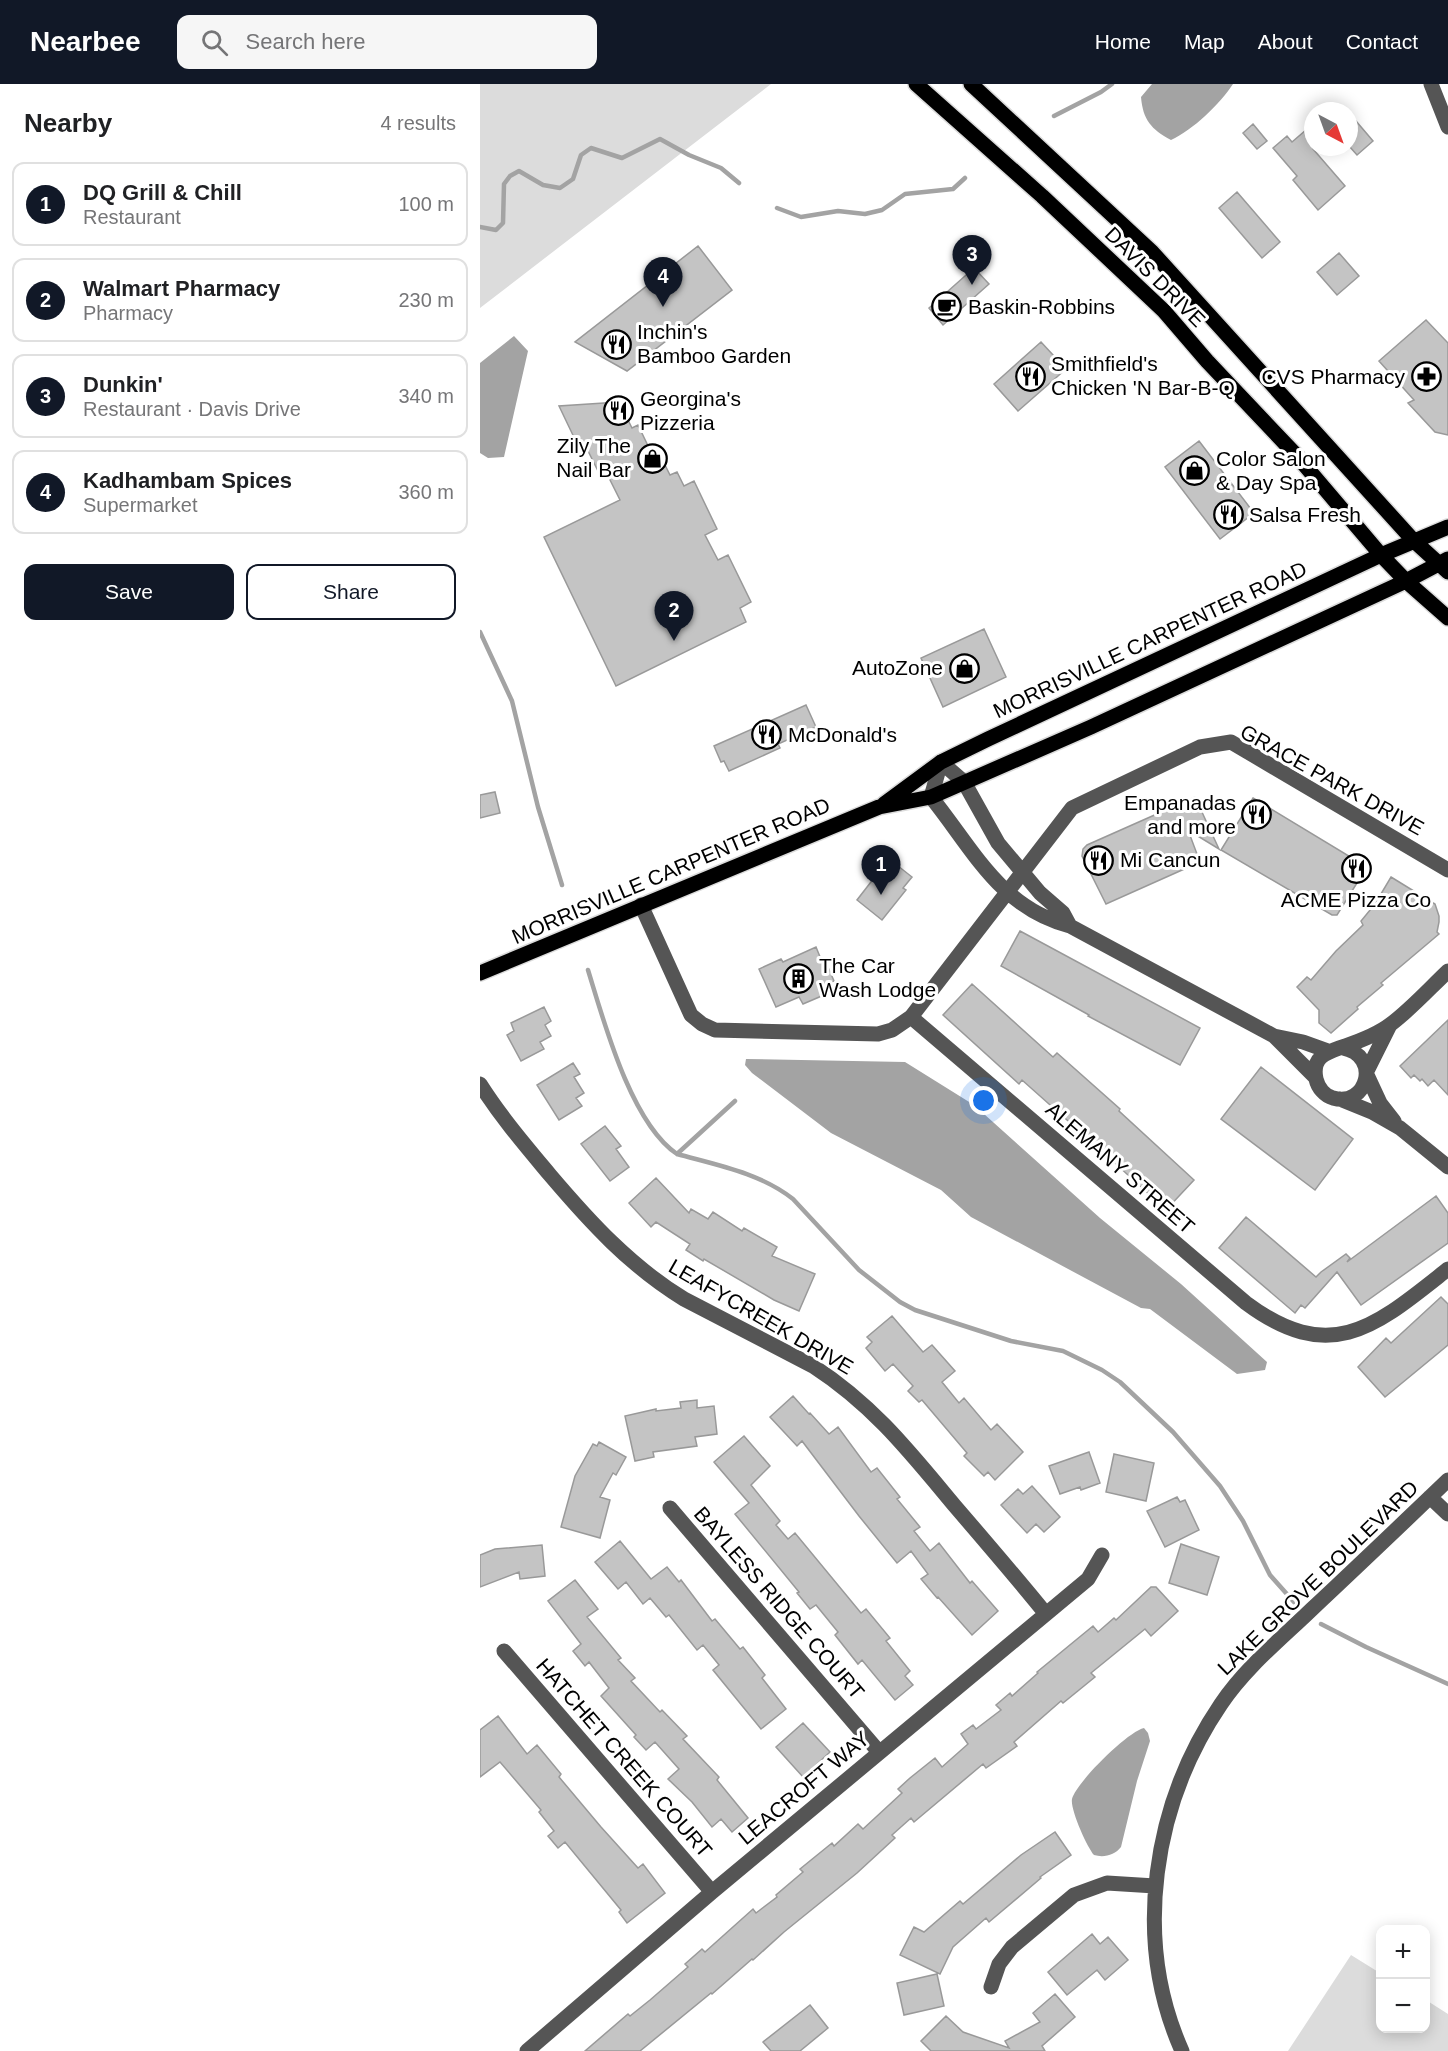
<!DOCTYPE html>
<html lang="en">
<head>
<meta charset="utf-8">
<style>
	:root { --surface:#fff; --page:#f6f6f6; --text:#202124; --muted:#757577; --line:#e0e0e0; --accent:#111827 }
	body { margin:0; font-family:Helvetica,sans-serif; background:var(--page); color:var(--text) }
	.controls { position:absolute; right:18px; bottom:18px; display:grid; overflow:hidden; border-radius:12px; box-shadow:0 3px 15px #0003 }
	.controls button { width:54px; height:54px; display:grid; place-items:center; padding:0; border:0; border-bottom:2px solid var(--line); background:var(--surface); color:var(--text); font:30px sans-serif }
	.compass { position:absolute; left:824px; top:18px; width:54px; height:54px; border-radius:50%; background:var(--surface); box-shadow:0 3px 15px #0003; rotate:139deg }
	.you { position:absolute; left:504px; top:1017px; width:21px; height:21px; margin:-15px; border:4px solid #fff; border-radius:50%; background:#1a73e8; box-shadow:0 0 0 9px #1a73e833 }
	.badge { display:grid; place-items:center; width:39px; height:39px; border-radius:50%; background:var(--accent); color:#fff; font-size:20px; font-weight:700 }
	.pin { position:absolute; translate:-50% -50px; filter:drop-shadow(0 2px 3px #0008) }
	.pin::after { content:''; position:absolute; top:32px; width:21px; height:18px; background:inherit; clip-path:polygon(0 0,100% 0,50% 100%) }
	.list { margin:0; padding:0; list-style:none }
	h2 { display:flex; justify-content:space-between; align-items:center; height:78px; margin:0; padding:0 24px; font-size:26px }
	h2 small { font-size:20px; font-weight:400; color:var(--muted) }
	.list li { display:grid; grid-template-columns:39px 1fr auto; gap:18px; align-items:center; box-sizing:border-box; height:84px; margin:0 12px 12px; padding:0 12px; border:2px solid var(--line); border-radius:12px }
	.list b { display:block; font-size:22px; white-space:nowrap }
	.list p { margin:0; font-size:20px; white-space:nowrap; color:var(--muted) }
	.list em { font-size:20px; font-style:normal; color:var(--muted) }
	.actions { display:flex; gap:12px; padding:18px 24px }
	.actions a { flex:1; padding:14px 0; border:2px solid var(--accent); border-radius:12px; text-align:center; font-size:21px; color:var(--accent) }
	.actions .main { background:var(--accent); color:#fff }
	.icon { flex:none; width:33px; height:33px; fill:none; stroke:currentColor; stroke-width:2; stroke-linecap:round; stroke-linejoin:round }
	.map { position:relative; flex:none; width:968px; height:1967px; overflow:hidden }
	header { display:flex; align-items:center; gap:36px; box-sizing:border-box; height:84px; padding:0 30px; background:var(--accent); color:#fff }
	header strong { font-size:28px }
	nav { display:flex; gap:33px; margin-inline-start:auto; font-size:21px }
	.search { width:420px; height:54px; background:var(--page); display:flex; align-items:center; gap:15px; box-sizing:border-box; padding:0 21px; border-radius:12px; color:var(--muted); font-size:22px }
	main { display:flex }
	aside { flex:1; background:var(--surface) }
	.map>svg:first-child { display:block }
	.green { fill:#dcdcdc }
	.water { fill:#a3a3a3 }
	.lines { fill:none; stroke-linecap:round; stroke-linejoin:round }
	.stream { stroke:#a3a3a3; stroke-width:4.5 }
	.building { fill:#c4c4c4; stroke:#999; stroke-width:1.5 }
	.major-casing { stroke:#dbdbdb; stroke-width:18 }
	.minor { stroke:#555; stroke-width:15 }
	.major { stroke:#000; stroke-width:15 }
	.labels { text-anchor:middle; stroke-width:6; stroke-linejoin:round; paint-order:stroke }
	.street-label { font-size:21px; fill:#000; stroke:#fff }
	.poi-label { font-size:21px; fill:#000; stroke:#fff; text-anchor:start }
</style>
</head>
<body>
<header>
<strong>Nearbee</strong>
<div class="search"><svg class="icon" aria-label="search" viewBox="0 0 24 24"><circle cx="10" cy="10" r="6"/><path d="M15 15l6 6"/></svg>Search here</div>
<nav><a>Home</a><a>Map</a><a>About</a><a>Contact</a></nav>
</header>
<main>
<aside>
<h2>Nearby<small>4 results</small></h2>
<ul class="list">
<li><span class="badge">1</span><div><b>DQ Grill &amp; Chill</b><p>Restaurant</p></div><em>100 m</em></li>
<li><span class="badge">2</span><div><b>Walmart Pharmacy</b><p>Pharmacy</p></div><em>230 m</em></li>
<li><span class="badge">3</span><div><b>Dunkin'</b><p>Restaurant · Davis Drive</p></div><em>340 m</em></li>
<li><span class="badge">4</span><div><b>Kadhambam Spices</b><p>Supermarket</p></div><em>360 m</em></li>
</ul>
<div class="actions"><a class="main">Save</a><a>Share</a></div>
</aside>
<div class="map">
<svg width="968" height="1967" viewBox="0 0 968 1967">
	<rect width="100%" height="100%" fill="#fff"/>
	<path class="green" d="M0,0H291L0,224Z
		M871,1871L900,1889V1944H946V1916L968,1930V1967H808Z"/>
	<path class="water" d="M672,0H753C740,20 713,46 691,56C671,45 663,36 661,13Z
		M34,252L48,267L24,373L8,374L0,369V279Z
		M266,975L425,978L494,1021L620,1134L701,1200L787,1278L785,1286L757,1290L670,1225L661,1224L491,1133L461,1106L351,1049L272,989L265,981Z
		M664,1644L668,1649L670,1657L657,1697L641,1763C635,1771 624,1774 614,1771C607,1763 590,1725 592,1715C596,1699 647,1648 664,1644Z"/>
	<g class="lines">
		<path class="stream" d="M574,32L621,8L632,0
			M297,124L321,133L358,127L385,130L402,126L425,110L473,105L485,94
			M0,143L16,146L23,139L24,100L30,92L39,87L63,101L80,104L93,95L101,71L111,64L142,74L180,55L209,71L241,84L259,99
			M0,548L32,617L58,723L82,801
			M108,886C124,938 151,1039 197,1070C237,1081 280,1089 313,1115L379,1186L420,1218L435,1226L531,1257L583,1267L622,1286L640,1298L693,1348L740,1402L763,1437L790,1491L814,1518
			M197,1070L255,1017
			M841,1540L886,1563L968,1600"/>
	</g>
	<path class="building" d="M876,37L893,57L877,71L869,62V43Z
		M773,40L787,57L777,65L763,49Z
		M833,40V65L865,102L838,126L813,96L817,92L793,64L807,52L812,58Z
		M757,108L800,158L782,174L739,124Z
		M218,162L252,206L147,287L95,258Z
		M859,169L879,192L857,211L837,188Z
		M494,184L509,200L463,241L449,224Z
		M946,236L968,259V351L955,348L928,319L934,316L899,277Z
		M561,258L586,285L538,327L514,300Z
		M139,318L152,344L158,341L171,368L177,365L190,391L197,388L204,402L214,397L237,445L225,451L238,476L248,471L271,518L260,524L266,538L136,602L64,453L140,416L127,390L121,393L108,367L102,370L79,322Z
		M719,357L774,429L740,455L685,383Z
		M504,545L526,593L463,623L441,574Z
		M326,621L336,643L298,660L300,664L249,687L244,677L241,678L234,662Z
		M15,708L20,729L0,734V711Z
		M715,713L739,765L708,746L720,778L626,820L602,772L603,765L607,761Z
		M773,714L887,783L857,831H852L741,766Z
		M413,778L432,793L423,804L426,806L402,836L377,816L401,785L405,788Z
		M911,793L955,820L959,832V838L957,848L959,850L901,899L903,901L877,923L878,925L851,949L839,939V926L817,903L827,893L831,896L856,867L883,841L881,837L895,820Z
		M540,847L720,944L700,981L608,932L609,931L521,882Z
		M336,863L345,885L348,883L354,897L348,900L351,908L323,920L319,913L296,923L279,885L301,875L303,878Z
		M492,900L573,973L577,969L640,1025L639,1027L714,1096L686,1126L623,1068L542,996L539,1000L463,931Z
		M64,923L71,937L65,941L71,952L60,958L64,965L41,977L27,951L34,947L31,939Z
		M968,936V1011L954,996L948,1002L942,995L940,997L934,991L931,994L920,982Z
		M93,979L100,990L94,993L104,1009L96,1014L102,1022L79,1036L57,1001Z
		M781,983L873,1055L835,1106L741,1035Z
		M125,1042L141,1062L136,1065L149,1083L130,1097L101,1060Z
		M176,1094L209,1129L211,1125L228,1135L233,1128L262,1147L264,1144L297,1163L292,1172L335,1190L319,1227L294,1216L224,1175L223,1177L206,1166L210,1160L176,1138L171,1143L149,1119Z
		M956,1112L968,1129V1159L881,1221L857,1188L825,1224L821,1221L815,1229L739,1164L766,1133L836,1193L841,1188L866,1170L870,1174L867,1178Z
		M961,1213L968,1220V1261L905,1313L878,1283L906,1254L911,1259Z
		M412,1232L443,1268L452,1261L475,1287L462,1298L479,1319L484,1314L511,1346L517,1340L543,1368L515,1396L508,1388L504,1392L484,1372L487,1369L442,1316L439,1318L428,1307L433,1302L413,1280L405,1287L386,1264L392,1258L387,1253Z
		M313,1312L329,1330L330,1329L349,1350L358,1343L391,1388L397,1384L420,1413L417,1415L440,1443L434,1447L450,1467L459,1459L490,1499L492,1497L518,1527L492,1551L458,1513L457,1514L441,1495L448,1490L431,1467L417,1479L379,1432L322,1357L317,1362L290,1333Z
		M217,1316V1324L234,1322L237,1350L215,1353L217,1362L173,1368L174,1373L155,1377L145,1332L176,1325V1327L201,1324L200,1318Z
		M264,1352L290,1382L271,1401L300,1437L296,1441L308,1455L315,1449L381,1529L386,1525L410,1554L406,1557L430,1587L425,1592L433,1601L415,1616L382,1576L378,1580L355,1551L358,1548L336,1521L330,1525L317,1509L319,1508L255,1430L269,1419L234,1378Z
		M119,1358L146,1373L136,1391L133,1389L120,1413L130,1416L120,1454L81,1443L95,1392L113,1360L117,1362Z
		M609,1368L620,1399L601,1406L600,1403L580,1410L569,1382Z
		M634,1370L674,1379L666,1417L626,1408Z
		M552,1402L580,1433L564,1448L556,1440L547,1449L521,1421L538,1405L543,1410Z
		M697,1413L700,1418L705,1416L719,1446L685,1463L667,1427Z
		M140,1457L171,1495L187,1483L199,1498L201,1496L232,1537L235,1535L260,1565L263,1563L285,1591L282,1594L306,1625L281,1645L233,1586L239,1581L223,1561L217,1566L189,1531L186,1533L170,1514L163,1520L146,1498L138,1505L115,1478Z
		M701,1460L739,1473L727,1511L689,1499Z
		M62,1461L65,1492L40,1495L39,1488L0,1503V1471L15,1465Z
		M95,1496L118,1525L107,1533L141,1574L138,1576L155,1594L151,1597L180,1628L182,1626L207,1652L203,1655L239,1693L237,1696L268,1734L252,1748L241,1735L232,1743L212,1718L188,1695L199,1685L175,1658L166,1666L154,1653L156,1651L121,1612L129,1604L109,1578L105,1582L93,1567L101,1560L68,1517Z
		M671,1503H676L698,1527L671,1552L665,1545L611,1589L615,1593L583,1619L581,1617L534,1658L537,1662L506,1684L503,1680L434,1738L431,1734L412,1751L415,1754L377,1789L304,1848L273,1876L272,1875L232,1910L231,1909L160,1967H105L148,1930L150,1932L170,1916L208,1883L205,1880L222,1865L225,1868L273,1825L276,1829L297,1813L296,1811L323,1788L320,1785L352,1759L354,1762L378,1740L383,1745L422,1709L418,1705L430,1694L455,1674L462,1683L488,1660L481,1650L493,1641L496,1645L521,1626L516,1621L530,1609L532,1612L558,1589L557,1588L613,1542L618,1548L634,1534L636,1536Z
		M18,1632L47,1670L57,1661L81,1690L79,1693L121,1743L158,1784L163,1780L185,1809L147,1839L139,1828L141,1826L85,1758L78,1764L68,1752L74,1747L59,1728L61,1726L20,1678L0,1693V1646Z
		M323,1639L350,1668L323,1693L296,1663Z
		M575,1748L591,1771L560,1793L561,1794L509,1838L506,1834L473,1863L460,1890L420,1871L434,1843L444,1848L480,1817L483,1820L541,1771Z
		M612,1850L620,1860L628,1853L648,1876L625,1896L617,1886L587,1911L568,1888Z
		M457,1890L464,1922L424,1931L417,1899Z
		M575,1910L595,1933L562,1962L565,1967H451L441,1957L466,1932L483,1948L529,1964L525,1957L560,1938L553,1929Z
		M330,1921L348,1944L320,1967H291L283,1958Z"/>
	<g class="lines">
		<defs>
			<path id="major" d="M436,0L562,112L684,227L727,277L816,371L901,471L926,497L968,534
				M491,0L672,168L933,456L968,488
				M404,720L461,678L508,655L901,471L968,443
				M0,889L399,723L451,713L611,643L926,497L968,475"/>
		</defs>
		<use href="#major" class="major-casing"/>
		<path class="minor" d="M951,0L968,43
			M968,786L751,658L720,663L592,724L431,933L766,1219C852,1283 897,1241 968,1185
			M161,821L211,931L222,940L235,946L398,950L412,946L431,933
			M590,842L583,829L560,809L518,759L484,698L461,678L451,713C493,765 520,824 590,842L794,952L835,993
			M794,952L823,958L848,967
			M863,964C902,972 887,1024 853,1014C845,1012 838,1004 836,995C831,971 849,968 865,962C880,957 898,950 911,940C931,925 949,905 968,887
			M887,987L910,941
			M887,991L900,1019L914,1037
			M0,1000C21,1033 45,1061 70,1091C110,1138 150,1182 204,1215L333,1282C393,1321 429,1367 474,1421C505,1457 536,1493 566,1530
			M860,1015L892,1028L920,1044L968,1083
			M950,1413L968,1430
			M190,1424L399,1668
			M24,1567L232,1808
			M511,1903L519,1880L532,1863L594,1811L627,1799L675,1802
			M47,1967L232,1808L608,1495L622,1471
			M702,1967C652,1855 673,1720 741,1620C766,1583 801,1555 832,1525C878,1482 923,1439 968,1396"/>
		<use href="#major" class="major"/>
	</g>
	<defs>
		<symbol id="cafe-ring" viewBox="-11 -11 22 22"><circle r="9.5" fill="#fff" stroke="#000" stroke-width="1.5"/><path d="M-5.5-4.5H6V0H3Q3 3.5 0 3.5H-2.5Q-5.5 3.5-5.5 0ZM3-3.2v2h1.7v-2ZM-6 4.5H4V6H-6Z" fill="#000"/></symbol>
		<symbol id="restaurant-ring" viewBox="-11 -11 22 22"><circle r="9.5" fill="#fff" stroke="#000" stroke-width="1.5"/><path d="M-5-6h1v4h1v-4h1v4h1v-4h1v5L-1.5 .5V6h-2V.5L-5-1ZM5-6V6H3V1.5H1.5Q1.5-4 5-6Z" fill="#000"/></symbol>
		<symbol id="pharmacy-ring" viewBox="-11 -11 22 22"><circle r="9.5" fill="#fff" stroke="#000" stroke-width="1.5"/><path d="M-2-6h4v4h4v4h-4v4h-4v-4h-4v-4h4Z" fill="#000"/></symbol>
		<symbol id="shop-ring" viewBox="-11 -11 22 22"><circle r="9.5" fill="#fff" stroke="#000" stroke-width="1.5"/><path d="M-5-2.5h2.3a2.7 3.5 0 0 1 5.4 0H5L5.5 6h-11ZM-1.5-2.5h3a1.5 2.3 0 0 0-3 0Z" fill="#000"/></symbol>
		<symbol id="building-ring" viewBox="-11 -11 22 22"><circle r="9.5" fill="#fff" stroke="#000" stroke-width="1.5"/><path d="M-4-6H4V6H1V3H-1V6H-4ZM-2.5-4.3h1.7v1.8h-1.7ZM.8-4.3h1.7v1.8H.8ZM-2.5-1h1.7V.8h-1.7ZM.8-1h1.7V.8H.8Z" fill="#000"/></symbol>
	</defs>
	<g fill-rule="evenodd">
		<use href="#cafe-ring" x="450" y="206" width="33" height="33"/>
		<use href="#restaurant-ring" x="120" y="244" width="33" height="33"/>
		<use href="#restaurant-ring" x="534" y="276" width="33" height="33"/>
		<use href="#pharmacy-ring" x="930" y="276" width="33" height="33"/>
		<use href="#restaurant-ring" x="122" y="310" width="33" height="33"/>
		<use href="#shop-ring" x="156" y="358" width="33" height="33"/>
		<use href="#shop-ring" x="698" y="370" width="33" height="33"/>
		<use href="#restaurant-ring" x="732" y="414" width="33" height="33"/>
		<use href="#shop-ring" x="468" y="568" width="33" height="33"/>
		<use href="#restaurant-ring" x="270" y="634" width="33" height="33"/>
		<use href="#restaurant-ring" x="760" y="714" width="33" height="33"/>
		<use href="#restaurant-ring" x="602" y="760" width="33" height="33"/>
		<use href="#restaurant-ring" x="860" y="768" width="33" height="33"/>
		<use href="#building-ring" x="302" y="878" width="33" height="33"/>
	</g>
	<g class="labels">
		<g class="street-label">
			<text transform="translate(675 193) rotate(45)" y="7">DAVIS DRIVE</text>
			<text transform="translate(670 556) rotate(-25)" y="7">MORRISVILLE CARPENTER ROAD</text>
			<text transform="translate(852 696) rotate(29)" y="7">GRACE PARK DRIVE</text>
			<text transform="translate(191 787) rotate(-23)" y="7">MORRISVILLE CARPENTER ROAD</text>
			<text transform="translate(640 1084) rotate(41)" y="7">ALEMANY STREET</text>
			<text transform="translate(281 1233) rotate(30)" y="7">LEAFYCREEK DRIVE</text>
			<text transform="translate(838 1494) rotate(-44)" y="7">LAKE GROVE BOULEVARD</text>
			<text transform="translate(299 1519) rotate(49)" y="7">BAYLESS RIDGE COURT</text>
			<text transform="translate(144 1674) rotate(49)" y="7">HATCHET CREEK COURT</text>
			<text transform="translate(324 1704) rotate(-40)" y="7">LEACROFT WAY</text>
		</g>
		<g class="poi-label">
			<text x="488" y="230">Baskin-Robbins</text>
			<text x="157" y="255">Inchin's<tspan x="157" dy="24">Bamboo Garden</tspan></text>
			<text x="571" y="287">Smithfield's<tspan x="571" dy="24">Chicken 'N Bar-B-Q</tspan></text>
			<text x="925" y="300" text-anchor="end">CVS Pharmacy</text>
			<text x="160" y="322">Georgina's<tspan x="160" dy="24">Pizzeria</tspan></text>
			<text x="151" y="369" text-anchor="end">Zily The<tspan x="151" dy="24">Nail Bar</tspan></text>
			<text x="736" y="382">Color Salon<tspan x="736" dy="24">&amp; Day Spa</tspan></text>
			<text x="769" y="438">Salsa Fresh</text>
			<text x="463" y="591" text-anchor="end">AutoZone</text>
			<text x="308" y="658">McDonald's</text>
			<text x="756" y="726" text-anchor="end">Empanadas<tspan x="756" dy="24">and more</tspan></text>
			<text x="640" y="783">Mi Cancun</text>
			<text x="876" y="823" text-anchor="middle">ACME Pizza Co</text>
			<text x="339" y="889">The Car<tspan x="339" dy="24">Wash Lodge</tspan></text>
		</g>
	</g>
</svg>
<div class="controls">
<button>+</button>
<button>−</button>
</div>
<svg class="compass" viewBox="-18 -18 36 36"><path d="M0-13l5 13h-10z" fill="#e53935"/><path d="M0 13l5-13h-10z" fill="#757577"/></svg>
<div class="you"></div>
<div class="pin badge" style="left:401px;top:811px">1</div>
<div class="pin badge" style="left:194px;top:557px">2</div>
<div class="pin badge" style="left:492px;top:201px">3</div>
<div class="pin badge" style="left:183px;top:223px">4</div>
</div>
</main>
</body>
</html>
